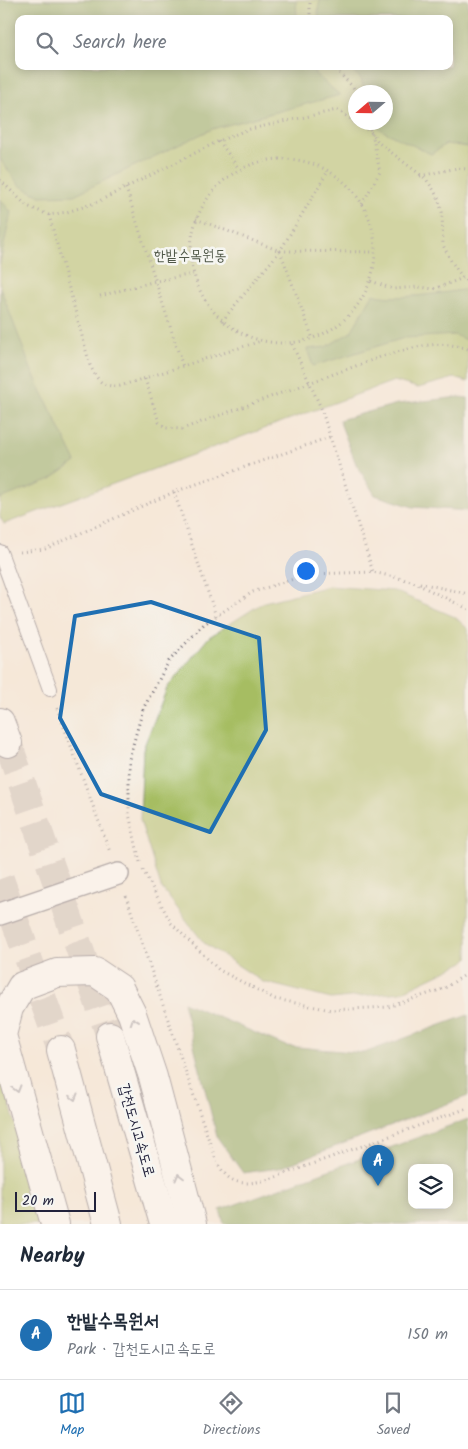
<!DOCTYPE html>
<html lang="en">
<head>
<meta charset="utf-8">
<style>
	:root { --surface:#fff; --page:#f2f2f3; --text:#1f2937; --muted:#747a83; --line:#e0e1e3; --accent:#1f6fb2 }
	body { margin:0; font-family:Kalam,"Poor Story",sans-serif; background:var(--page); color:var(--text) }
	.controls { position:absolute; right:15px; bottom:15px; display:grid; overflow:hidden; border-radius:10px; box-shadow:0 2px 12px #0003 }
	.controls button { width:45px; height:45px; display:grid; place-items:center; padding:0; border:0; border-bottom:1px solid var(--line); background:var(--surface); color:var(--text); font:25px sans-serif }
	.compass { position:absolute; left:348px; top:85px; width:45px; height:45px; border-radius:50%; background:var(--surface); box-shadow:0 2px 12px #0003; rotate:250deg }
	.scale { position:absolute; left:15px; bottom:12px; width:81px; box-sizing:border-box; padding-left:5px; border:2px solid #22223b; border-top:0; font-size:14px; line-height:18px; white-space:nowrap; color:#22223b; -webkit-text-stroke:4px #f6f6f2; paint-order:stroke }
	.you { position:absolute; left:305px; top:570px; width:18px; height:18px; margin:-12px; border:4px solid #fff; border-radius:50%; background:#1a73e8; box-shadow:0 0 0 8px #1a73e833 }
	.badge { display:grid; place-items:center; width:32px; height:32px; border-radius:50%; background:var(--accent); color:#fff; font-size:16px; font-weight:700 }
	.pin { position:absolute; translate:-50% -41px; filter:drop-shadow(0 1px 2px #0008) }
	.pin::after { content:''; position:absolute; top:26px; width:18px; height:15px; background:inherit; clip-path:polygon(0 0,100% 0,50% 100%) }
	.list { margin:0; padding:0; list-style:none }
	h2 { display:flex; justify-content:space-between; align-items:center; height:65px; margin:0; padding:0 20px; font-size:21px }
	h2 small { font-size:16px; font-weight:400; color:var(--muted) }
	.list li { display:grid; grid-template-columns:32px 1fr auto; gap:15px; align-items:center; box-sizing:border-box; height:90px; padding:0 20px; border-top:1px solid var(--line) }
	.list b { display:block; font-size:19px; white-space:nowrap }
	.list p { margin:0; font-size:16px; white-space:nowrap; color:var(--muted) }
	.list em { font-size:16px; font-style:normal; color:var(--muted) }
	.icon { flex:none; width:28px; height:28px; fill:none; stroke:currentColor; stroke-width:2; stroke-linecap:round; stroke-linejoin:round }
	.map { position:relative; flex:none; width:468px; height:1224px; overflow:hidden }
	.search { position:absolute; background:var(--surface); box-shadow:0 2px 12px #0003; left:15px; right:15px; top:15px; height:55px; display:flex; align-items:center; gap:12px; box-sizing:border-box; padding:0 18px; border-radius:10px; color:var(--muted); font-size:19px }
	.sheet { height:155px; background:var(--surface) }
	nav { display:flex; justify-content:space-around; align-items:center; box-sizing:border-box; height:70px; border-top:1px solid var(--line); background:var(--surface); font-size:14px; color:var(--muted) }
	nav a { display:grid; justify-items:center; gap:2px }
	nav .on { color:var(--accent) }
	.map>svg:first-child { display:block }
	.green { fill:#a6bd62; stroke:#64704e; fill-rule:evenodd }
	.forest { fill:#84a458; stroke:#53634a; fill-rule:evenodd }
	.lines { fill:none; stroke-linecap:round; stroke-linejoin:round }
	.trunk-tunnel { stroke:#cbc0b9; stroke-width:28; stroke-dasharray:28 14; stroke-linecap:butt }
	.service-casing { stroke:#6c6772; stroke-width:16 }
	.pedestrian-casing { stroke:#6c6772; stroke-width:24 }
	.tertiary-casing { stroke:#6c6772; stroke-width:30 }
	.trunk-casing { stroke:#6c6772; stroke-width:30 }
	.path { stroke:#6c6772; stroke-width:3; stroke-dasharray:1 4; stroke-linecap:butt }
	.service { stroke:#fff; stroke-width:14 }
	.pedestrian { stroke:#fff; stroke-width:21 }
	.tertiary { stroke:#fff; stroke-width:28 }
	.trunk { stroke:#fff; stroke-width:28 }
	.oneway { stroke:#9c9ca7 }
	.marked { fill:none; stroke:#1f6fb2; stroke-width:4; stroke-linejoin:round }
	.labels { text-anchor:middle; stroke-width:5; stroke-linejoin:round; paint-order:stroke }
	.park-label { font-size:15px; fill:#505849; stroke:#f6f6f2 }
	.street-label { font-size:15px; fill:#22223b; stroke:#f6f6f2 }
</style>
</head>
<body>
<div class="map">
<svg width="468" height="1224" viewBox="0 0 468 1224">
	<rect width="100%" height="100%" fill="#f6f6f2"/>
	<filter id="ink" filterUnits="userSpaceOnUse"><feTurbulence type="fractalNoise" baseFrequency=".02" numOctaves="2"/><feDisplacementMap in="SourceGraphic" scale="10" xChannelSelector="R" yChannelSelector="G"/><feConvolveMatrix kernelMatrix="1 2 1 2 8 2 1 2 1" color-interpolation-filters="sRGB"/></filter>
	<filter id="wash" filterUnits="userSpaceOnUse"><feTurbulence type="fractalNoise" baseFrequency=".0096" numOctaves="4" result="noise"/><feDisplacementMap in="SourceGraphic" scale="20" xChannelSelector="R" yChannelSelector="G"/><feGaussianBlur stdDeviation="1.12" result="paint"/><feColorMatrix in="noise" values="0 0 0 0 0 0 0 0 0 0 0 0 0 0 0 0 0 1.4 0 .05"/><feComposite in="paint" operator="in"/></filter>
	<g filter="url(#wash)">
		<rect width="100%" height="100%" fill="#f5e8d8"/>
		<path class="green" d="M0,0H468V382L454,378L418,388L394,381L4,524L0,517ZM19,19H449V66H19ZM356,92H386V122H356Z
			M329,586L394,591L455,617L468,629V958L464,962L401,992L331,999L263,982L204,943L161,887L140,820L143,749L167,688L209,637L264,602Z
			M0,1071L45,1224H0Z"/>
		<path class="forest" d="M0,0H296L297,19H19V66H311L315,74L340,95L212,129L74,195L40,196L19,185L0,159Z
			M320,0H468V147L446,144L431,154L383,131L374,123L386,122V92H365L361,79L348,66H449V19H319L318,10Z
			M0,199L11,212L0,264Z
			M0,287L31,369L76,462L51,479L0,499Z
			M463,290L468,292V341L455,335L404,338L313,366L307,349L326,347L351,332L373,294C393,301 441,293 463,290Z
			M459,397L468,398V511L413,507L375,495L356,464L339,420L397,404Z
			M183,1002L286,1046L364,1053L468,1015V1096L279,1168L243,1173L217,1137Z
			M468,1119V1224H224L220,1210ZM412,1168H449V1205H412Z"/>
	</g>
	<g filter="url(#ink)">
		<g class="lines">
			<path class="trunk-tunnel" d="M8,743L110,1036
				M0,879L61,1050"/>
			<defs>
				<path id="service" d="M0,552L50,689"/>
				<path id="pedestrian" d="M0,914L118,874"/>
				<path id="tertiary" d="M55,1224L2,1035L9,1008L22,986L57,973L95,972L119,988L132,1014L153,1077L192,1224"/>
				<path id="trunk" d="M0,722L8,743
					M110,1036L164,1224
					M61,1050L108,1224"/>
			</defs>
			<use href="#service" class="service-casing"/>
			<use href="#pedestrian" class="pedestrian-casing"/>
			<use href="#tertiary" class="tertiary-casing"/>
			<use href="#trunk" class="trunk-casing"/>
			<path class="path" d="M310,19V0
				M332,66L353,87L356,93
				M219,141L239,169
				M191 251a92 92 0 1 1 184 0a92 92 0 1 1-184 0Z
				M420,176L457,168L468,169
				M0,180L27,206L49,215L67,212L95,203L219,141L246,130L337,110L372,133L379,143L426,179L433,189L438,198L442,212L443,245L451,261L463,278L468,282
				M126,188L183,367
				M362,204L380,172L372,133L366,122
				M49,215L90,365C98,381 101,387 120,386L261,341
				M196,219L280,251L375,252
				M280,251L313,339
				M371,281L393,289L419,287L434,289L463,278
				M100,296L156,281L193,274
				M222,321L280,251L328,171
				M292,344L321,408L373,572
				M145,379L159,422L166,428L182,429L386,355C416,347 438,339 468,349
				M174,492L216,616
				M20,552L45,549L174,492L330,437
				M420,583L468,594
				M57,708L110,852
				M140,862L129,814V759L143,709L169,661L204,624L253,592L309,574L373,572L411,581L468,609
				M143,870L171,923L219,970L275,999L331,1010L388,1007L443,989L468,973
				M126,896L216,1161C219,1165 222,1171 226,1175C238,1188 259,1182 273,1178L468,1108"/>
			<use href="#service" class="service"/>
			<use href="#pedestrian" class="pedestrian"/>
			<use href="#tertiary" class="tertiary"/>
			<use href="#trunk" class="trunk"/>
		</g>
		<defs><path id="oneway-chevron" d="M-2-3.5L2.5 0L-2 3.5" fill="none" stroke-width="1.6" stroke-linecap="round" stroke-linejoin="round" transform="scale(1.25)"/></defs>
		<g class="oneway">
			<use href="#oneway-chevron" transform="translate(134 1021) rotate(-109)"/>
			<use href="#oneway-chevron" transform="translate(17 1089) rotate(74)"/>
			<use href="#oneway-chevron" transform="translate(74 1097) rotate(75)"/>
			<use href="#oneway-chevron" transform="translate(179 1177) rotate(-105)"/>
		</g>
	</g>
	<path d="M0 0H468V1224H0ZM151,602L259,638L266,730L210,832L101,794L60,718L75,616Z" fill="#f5e8d8" fill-opacity=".55" fill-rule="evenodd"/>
	<path class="marked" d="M151,602L259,638L266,730L210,832L101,794L60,718L75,616Z"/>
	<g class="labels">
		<g class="park-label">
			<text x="190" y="260">한밭수목원동</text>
		</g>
		<g class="street-label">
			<text transform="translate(137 1130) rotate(74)" y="5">갑천도시고속도로</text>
		</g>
	</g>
</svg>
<div class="controls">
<button><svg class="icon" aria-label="layers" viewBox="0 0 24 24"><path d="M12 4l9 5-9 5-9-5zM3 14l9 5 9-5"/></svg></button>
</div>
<svg class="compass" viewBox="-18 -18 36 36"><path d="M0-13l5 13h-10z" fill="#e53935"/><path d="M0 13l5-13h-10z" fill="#747a83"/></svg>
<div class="scale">20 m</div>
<div class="you"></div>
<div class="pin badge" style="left:378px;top:1186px">A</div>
<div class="search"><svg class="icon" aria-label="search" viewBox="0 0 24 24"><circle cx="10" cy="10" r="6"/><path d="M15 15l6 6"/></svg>Search here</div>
</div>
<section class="sheet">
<h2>Nearby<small></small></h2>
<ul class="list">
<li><span class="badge">A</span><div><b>한밭수목원서</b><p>Park · 갑천도시고속도로</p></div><em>150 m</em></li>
</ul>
</section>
<nav>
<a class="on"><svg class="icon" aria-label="map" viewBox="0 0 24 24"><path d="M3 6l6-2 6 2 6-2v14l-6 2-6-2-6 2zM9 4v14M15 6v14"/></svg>Map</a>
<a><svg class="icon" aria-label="directions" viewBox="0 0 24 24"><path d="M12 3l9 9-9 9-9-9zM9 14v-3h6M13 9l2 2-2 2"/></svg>Directions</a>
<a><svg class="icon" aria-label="saved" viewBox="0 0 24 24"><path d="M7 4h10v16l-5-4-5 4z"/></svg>Saved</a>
</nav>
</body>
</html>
